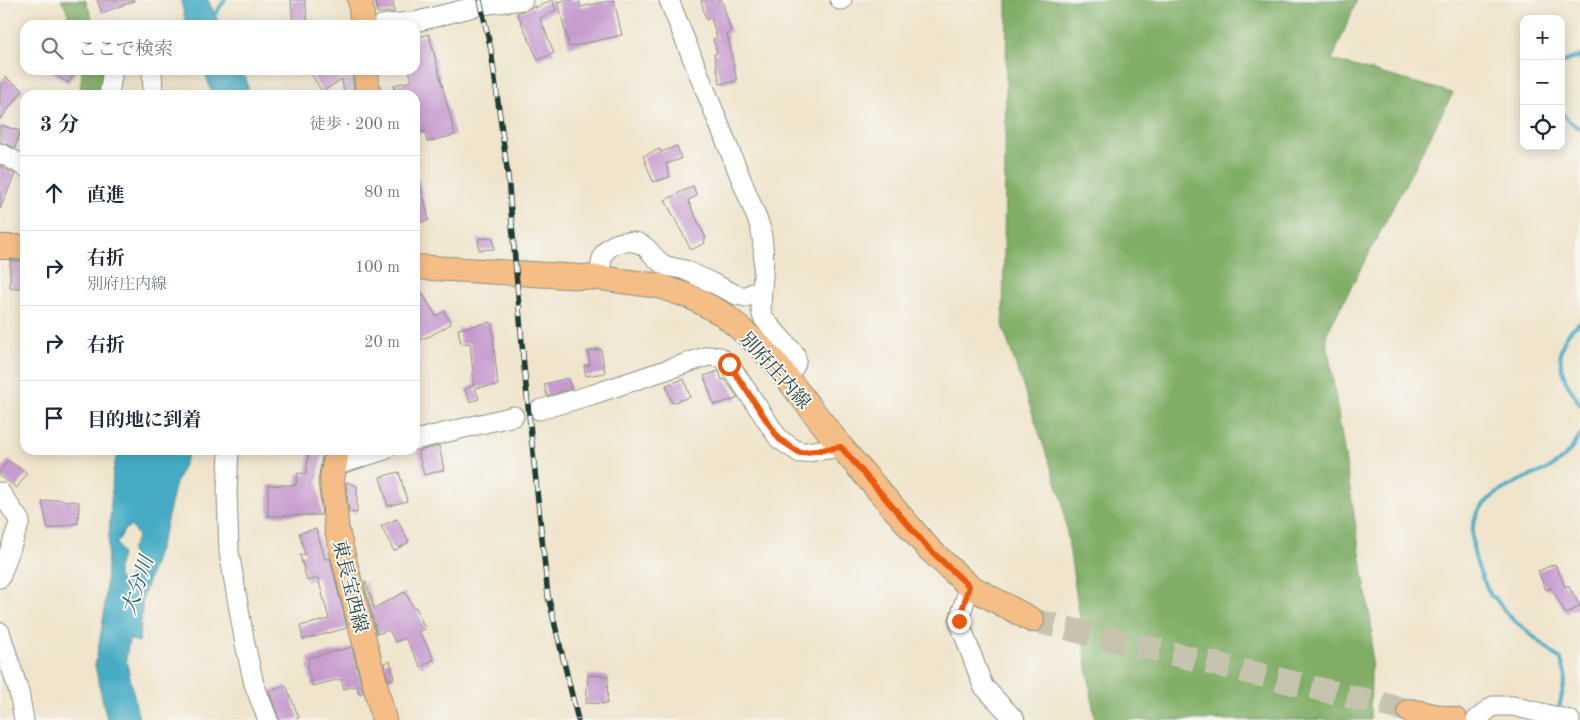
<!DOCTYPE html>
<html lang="ja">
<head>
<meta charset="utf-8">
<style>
	:root { --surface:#fff; --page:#f2f2f3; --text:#1f2937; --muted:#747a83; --line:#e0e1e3 }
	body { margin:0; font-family:"Old Standard TT","Noto Serif JP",serif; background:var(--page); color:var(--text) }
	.controls { position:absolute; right:15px; top:15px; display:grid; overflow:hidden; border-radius:10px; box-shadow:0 2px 12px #0003 }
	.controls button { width:45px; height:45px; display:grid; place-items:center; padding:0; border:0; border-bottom:1px solid var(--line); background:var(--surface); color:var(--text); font:25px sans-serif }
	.stop { position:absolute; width:15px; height:15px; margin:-11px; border:4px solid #ea580c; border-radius:50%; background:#fff }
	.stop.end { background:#ea580c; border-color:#fff; box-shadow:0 1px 5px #0008 }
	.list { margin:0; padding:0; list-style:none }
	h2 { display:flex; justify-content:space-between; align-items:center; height:65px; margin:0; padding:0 20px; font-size:21px }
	h2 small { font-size:16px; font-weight:400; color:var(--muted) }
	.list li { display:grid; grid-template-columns:32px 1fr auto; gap:15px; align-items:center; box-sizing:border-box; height:75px; padding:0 20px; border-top:1px solid var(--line) }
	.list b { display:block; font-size:19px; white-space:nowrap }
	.list p { margin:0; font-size:16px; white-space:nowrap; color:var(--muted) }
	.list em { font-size:16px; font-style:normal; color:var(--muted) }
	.icon { flex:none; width:28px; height:28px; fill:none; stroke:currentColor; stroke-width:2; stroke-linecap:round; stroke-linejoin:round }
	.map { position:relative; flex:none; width:1580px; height:720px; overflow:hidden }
	.search { position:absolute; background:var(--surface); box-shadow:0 2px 12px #0003; left:20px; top:20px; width:400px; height:55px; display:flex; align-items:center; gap:12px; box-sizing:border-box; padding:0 18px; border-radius:15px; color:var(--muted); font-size:19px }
	.panel { position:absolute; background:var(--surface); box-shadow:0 2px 12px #0003; left:20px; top:90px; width:400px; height:365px; border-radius:15px }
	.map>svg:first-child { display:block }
	.forest { fill:#80ae66; stroke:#50764d }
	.water { fill:#45acc4; stroke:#32747c; fill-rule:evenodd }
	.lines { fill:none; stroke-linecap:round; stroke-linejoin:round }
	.stream { stroke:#45acc4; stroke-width:4 }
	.building { fill:#c69ace }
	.major-tunnel { stroke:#c6c3ae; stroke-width:24; stroke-dasharray:24 12; stroke-linecap:butt }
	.minor-casing { stroke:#889180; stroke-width:21 }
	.major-casing { stroke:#889180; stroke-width:26 }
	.minor { stroke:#fff; stroke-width:19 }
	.major { stroke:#f6be87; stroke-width:24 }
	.rail-casing { stroke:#1f3d34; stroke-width:5.5 }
	.rail { stroke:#f6f6f2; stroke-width:4; stroke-dasharray:11; stroke-linecap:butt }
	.route { stroke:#ea580c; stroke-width:6 }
	.labels { text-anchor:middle; stroke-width:4; stroke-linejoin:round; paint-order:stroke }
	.street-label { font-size:19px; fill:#1f3d34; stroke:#f6f6f2 }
	.water-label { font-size:20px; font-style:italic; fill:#2a5e5f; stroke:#f6f6f2 }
</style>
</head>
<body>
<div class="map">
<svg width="1580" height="720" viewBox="0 0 1580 720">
	<rect width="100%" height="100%" fill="#f6f6f2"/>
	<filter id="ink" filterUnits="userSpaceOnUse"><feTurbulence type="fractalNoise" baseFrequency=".02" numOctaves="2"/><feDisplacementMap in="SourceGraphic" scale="10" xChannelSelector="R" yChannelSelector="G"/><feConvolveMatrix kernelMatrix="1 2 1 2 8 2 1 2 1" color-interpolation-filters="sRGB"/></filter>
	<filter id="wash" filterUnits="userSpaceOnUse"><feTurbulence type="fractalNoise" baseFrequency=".0096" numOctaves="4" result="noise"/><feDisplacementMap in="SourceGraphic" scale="20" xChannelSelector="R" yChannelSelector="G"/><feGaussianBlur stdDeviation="1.12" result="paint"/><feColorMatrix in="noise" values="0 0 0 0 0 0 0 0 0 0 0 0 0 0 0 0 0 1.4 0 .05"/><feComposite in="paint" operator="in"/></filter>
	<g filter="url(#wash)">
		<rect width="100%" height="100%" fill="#f0e5cc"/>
		<path class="forest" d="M61,0H85L95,25H71L66,8Z
			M1007,0H1357L1332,60L1453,93L1326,335L1372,630L1370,720H1095L1062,499L1003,328Z
			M82,70H103L100,95H80Z"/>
		<path class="water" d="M181,0H208L220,25H186Z
			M205,70H242L247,81L249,95H212Z
			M118,450H190L176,483L164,533L143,597L139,642L129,639L126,659L139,720H107L95,666L104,615L113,471ZM131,526L138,536L131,550L134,560L127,584L118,577V568L122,555L117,543L125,529Z"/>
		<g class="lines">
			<path class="stream" d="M213,17L225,0
				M1561,63L1580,56
				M1561,112L1568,120L1580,129
				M1580,322C1559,338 1556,356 1566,381C1570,389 1576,396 1580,405
				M1557,712L1559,708L1566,676L1561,660L1508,615L1495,598L1491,596C1486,585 1480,575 1477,564C1461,513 1485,496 1528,477C1537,473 1548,470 1556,464C1567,456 1574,447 1580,435"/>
		</g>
		<g id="blocks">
			<path class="building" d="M97,0H134V1L102,13Z
				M291,0H305L308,25H293Z
				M376,0H393L394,12L377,13Z
				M552,0L556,10L540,18L554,53L538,60L517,13L535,6V8Z
				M565,0H579L581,7L614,0L622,35L569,47L558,2Z
				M701,0H722L731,32L727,33L737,81L720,84L714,54L717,53L713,39L717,38L711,18L706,20Z
				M429,34L455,135L427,142L425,132L415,134V95H396L394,85L412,81L409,70H415V38Z
				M48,70H77L68,83Z
				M309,70H332L333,73L352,72L354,95H344L342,79L322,92Z
				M5,77L23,90L0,120V83Z
				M0,125L20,131L15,148L0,142Z
				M677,146L681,159L666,164L670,177L653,182L643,156L660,149L661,152Z
				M0,166L15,174L0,209Z
				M419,179L429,220L415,224V180Z
				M693,186L697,196L688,200L706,239L704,240L705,243L691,250L665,200Z
				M493,238L494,249L479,250L478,239Z
				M10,261H25V288H10Z
				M415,281L436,316L444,311L451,324L432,335L415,342Z
				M491,322L494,338H493L498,385L475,388L479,399L470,402L465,389L474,385L470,343L461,344L458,329Z
				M601,349L605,373L586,376L584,366L590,365L588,351Z
				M719,371L722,380L725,379L738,398L731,401V400L714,405L704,376Z
				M568,378L571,389L547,396L544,384Z
				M684,379L690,397L672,403L666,385Z
				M439,446L444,470L424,475L418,451Z
				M309,450H323L318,481L322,515L268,516V485H296L298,473L306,474Z
				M8,460L27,473L17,488L0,476V472Z
				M399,472L407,501L388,506L380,477Z
				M346,482L357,486V513L349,512Z
				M59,499V500L79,502L78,523L48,529L42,502Z
				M397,519L409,542L394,551L381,526Z
				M316,529L325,559L330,558L347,628L303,640L300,626L329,619L318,578L307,581L300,555L305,554L299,533Z
				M1555,564L1565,587L1568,585L1580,606L1566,614L1551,588L1546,590L1538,571Z
				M364,582H366L374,608L405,592L414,608L416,607L425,629L419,631L434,659L421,667L405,638L395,642L389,630L377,634Z
				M352,647L363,693L359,694L357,686L344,689L341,679L312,686L307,665H309L308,658Z
				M390,661L394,678L388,680L384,663Z
				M588,675L608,676L607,704L586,703Z
				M286,685L299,718L293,720H279L269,692Z"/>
		</g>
	</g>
	<g filter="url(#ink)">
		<use href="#blocks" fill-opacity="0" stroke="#889180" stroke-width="1"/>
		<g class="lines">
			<path class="major-tunnel" d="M1032,620L1410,711"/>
			<defs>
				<path id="minor" d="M840,0H842
					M382,25L419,21L481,5L523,0
					M152,70L153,95
					M109,95L113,70
					M0,153L10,158L25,167
					M600,278C601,269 600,259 605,252C613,241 633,238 644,246C652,252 656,262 667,266C673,268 679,268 685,270C703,278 720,287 737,295L746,297L762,288C764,267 765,248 760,226L669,0
					M762,288L761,310L763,318L795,354C799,365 793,368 786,376
					M539,410L591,395L708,356L720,357L729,364L779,439L800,453L841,447
					M415,440L514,416
					M229,450L227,492L229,552L245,644L254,684L268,720
					M334,466L385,450
					M0,492L20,521L0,578
					M969,586L959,621L983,686L1015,720
					M0,632L19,692L24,720
					M1476,720L1493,706H1513L1570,720"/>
				<path id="major" d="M360,0L363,25
					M366,70L368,95
					M0,247H25
					M415,267L600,278L659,286L691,297L723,314L750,337L772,359L841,447L929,549L969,586L1032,620
					M337,450L332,480L337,531L384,720
					M1410,711L1455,720"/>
			</defs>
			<use href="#minor" class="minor-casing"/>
			<use href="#major" class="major-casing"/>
			<use href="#minor" class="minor"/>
			<use href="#major" class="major"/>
			<defs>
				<path id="rail" d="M480,0L491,50L508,176L524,367L548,596L578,720"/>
			</defs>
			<use href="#rail" class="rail-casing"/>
			<use href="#rail" class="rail"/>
		</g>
	</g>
	<g class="lines" filter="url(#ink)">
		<path class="route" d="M729,364L779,439L800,453L841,447L929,549L969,586L959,621"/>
	</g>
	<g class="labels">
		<g class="street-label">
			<text transform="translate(776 370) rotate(48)" y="7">別府庄内線</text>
			<text transform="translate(351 586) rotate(76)" y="7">東長宝西線</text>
		</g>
		<g class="water-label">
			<text transform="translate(137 585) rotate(-71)" y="7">大分川</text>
		</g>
	</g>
</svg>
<div class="controls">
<button>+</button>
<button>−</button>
<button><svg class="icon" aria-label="locate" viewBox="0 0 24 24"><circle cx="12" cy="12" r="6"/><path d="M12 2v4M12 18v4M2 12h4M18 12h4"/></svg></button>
</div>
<div class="stop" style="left:729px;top:364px"></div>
<div class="stop end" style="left:959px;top:621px"></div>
<div class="search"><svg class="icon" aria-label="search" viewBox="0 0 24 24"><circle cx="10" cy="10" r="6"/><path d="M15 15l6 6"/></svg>ここで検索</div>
<section class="panel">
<h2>3 分<small>徒歩 · 200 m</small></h2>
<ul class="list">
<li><svg class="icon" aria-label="ahead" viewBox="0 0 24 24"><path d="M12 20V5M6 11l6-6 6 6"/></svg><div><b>直進</b></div><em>80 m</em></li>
<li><svg class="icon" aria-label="right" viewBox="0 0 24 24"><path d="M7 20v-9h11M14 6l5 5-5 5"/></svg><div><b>右折</b><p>別府庄内線</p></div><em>100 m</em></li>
<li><svg class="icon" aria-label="right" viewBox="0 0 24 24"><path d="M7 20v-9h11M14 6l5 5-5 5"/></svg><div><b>右折</b></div><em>20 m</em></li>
<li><svg class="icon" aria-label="arrive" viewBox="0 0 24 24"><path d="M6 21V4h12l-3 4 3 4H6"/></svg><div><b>目的地に到着</b></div></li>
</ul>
</section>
</div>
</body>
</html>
